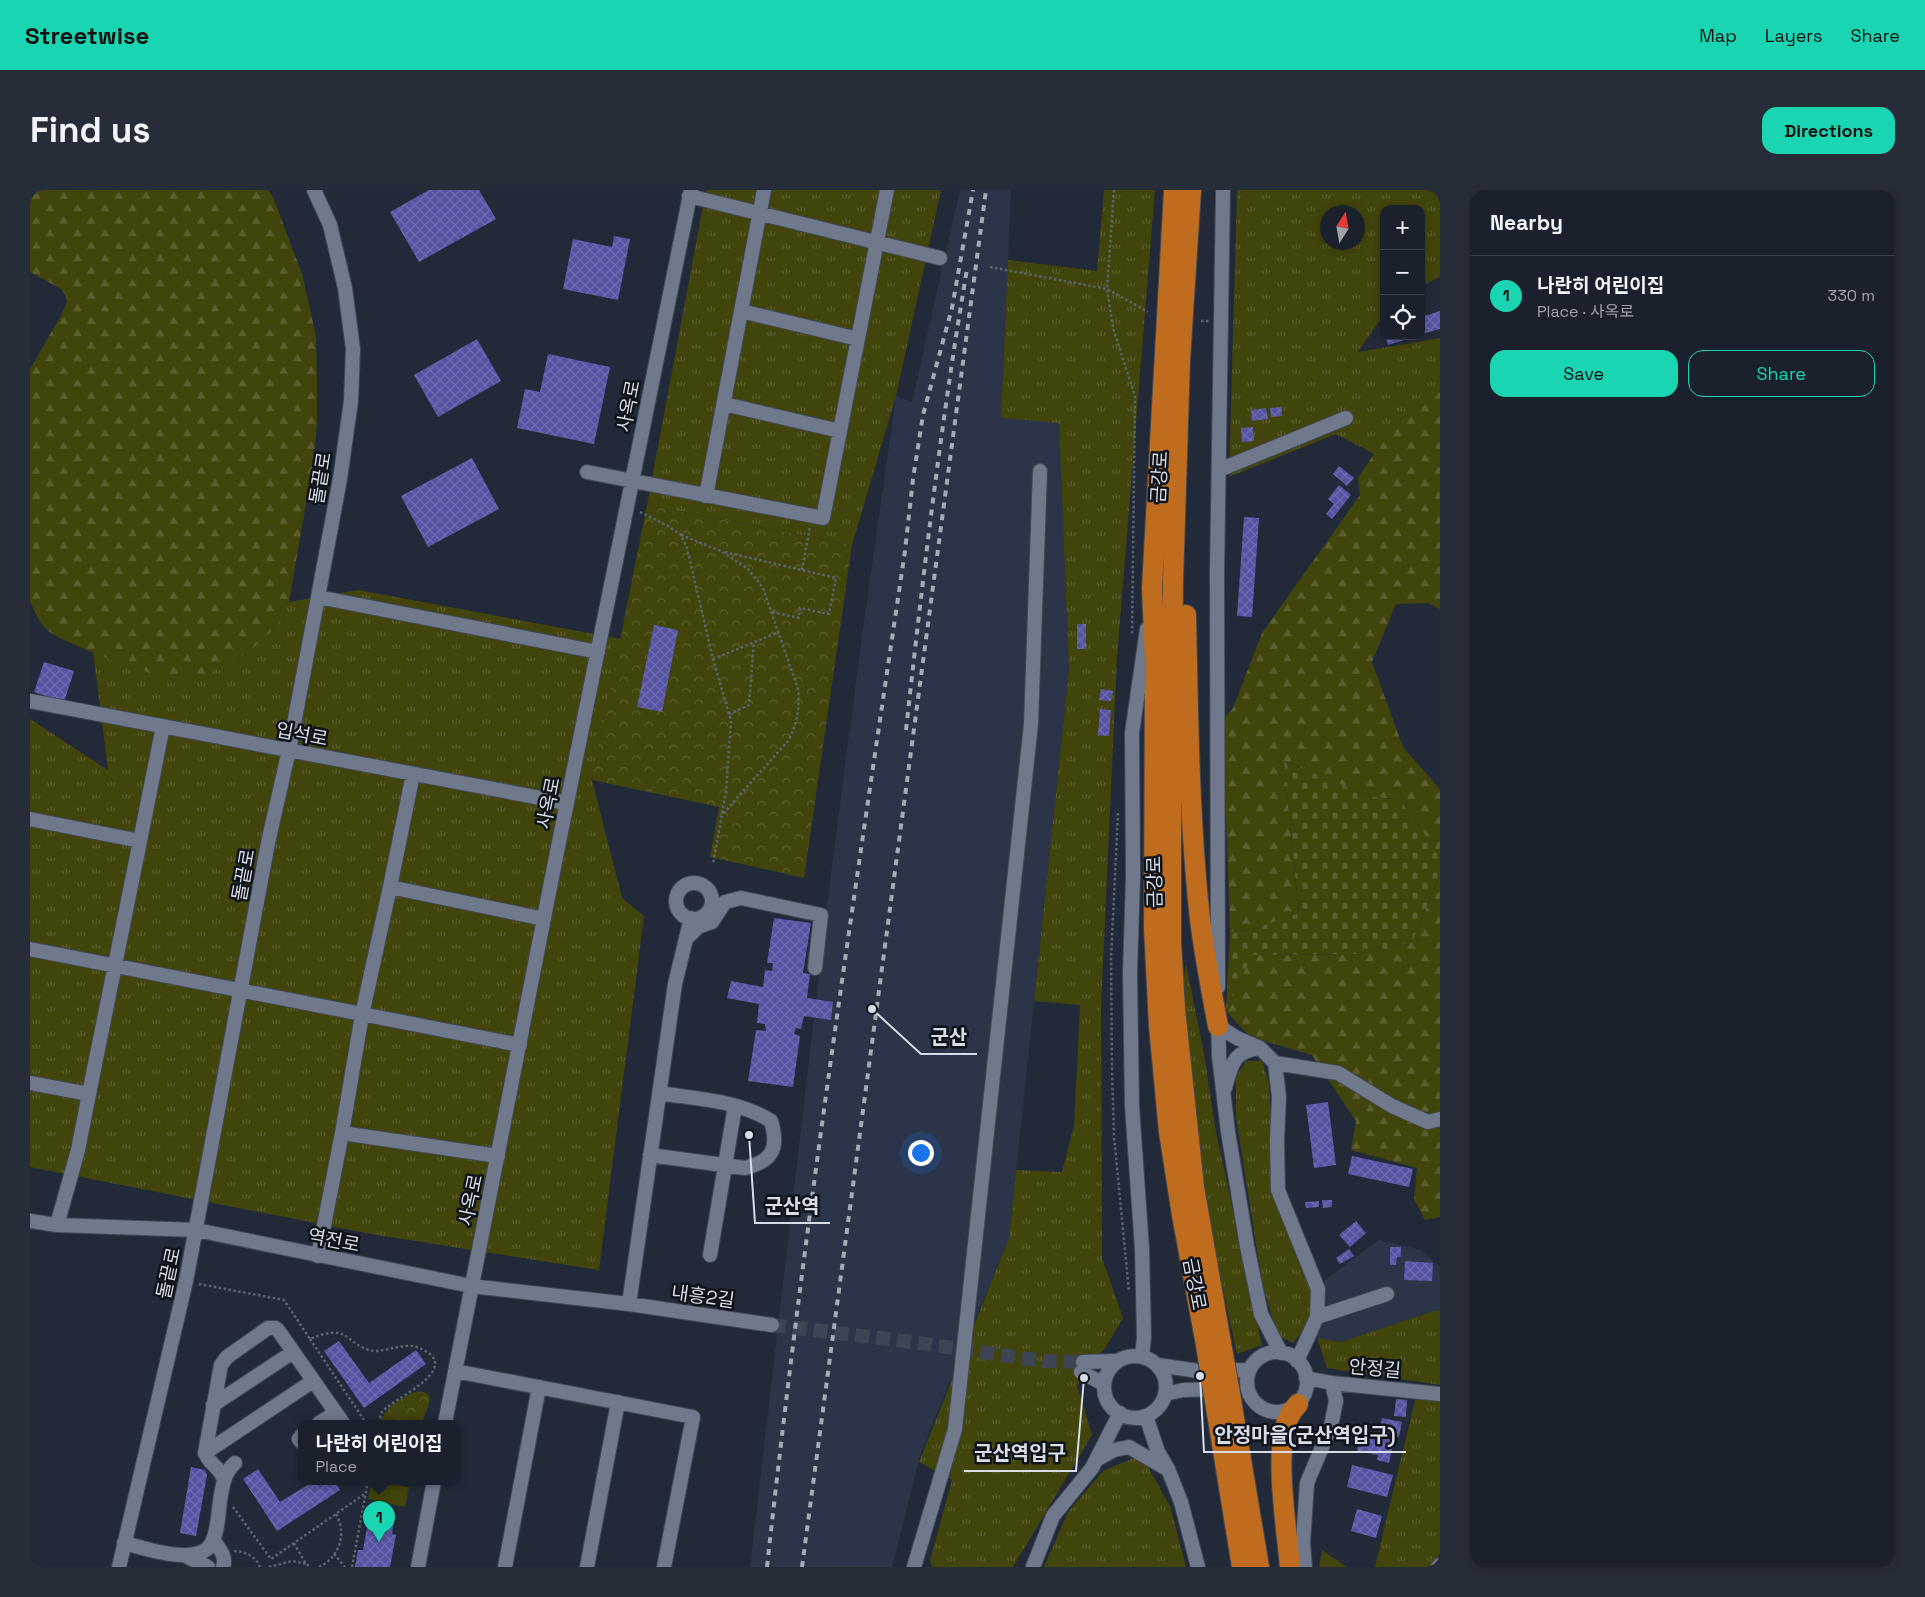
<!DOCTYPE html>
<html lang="en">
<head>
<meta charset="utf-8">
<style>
	:root { --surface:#1a202c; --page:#272d38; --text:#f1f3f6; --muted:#9fa3a9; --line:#383e48; --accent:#1ad5b2 }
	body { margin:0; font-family:"Space Grotesk","Noto Sans KR",sans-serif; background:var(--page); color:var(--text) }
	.controls { position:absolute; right:15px; top:15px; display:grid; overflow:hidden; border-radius:10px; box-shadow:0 2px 8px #0003 }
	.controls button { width:45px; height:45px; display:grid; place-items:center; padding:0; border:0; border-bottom:1px solid var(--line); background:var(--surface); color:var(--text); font:25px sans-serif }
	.compass { position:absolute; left:1290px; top:15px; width:45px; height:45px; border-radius:50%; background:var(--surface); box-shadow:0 2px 8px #0003; rotate:11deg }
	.you { position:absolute; left:890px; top:962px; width:18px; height:18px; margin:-12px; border:4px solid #fff; border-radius:50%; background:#1a73e8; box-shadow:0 0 0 8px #1a73e833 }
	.badge { display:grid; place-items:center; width:32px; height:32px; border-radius:50%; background:var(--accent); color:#111; font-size:16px; font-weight:700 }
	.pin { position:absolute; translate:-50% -41px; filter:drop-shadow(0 1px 2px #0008) }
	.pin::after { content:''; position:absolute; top:26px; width:18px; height:15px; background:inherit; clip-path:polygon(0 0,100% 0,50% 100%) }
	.popup { position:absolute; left:268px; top:1230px; width:162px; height:65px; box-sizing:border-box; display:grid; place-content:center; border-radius:10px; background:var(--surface); filter:drop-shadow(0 1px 4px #0005); font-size:16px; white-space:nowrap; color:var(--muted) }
	.popup b { font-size:19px; color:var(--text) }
	.popup::after { content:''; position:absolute; left:50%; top:100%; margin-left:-10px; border:10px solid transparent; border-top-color:var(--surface) }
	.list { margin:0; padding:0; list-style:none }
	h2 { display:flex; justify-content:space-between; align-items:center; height:65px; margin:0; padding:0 20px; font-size:21px }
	h2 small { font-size:16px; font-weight:400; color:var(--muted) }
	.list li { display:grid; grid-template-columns:32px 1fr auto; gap:15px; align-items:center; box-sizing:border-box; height:80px; padding:0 20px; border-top:1px solid var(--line) }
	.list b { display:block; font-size:19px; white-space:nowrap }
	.list p { margin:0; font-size:16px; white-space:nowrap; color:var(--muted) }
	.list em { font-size:16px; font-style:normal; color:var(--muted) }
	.actions { display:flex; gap:10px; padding:15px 20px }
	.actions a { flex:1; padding:11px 0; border:1px solid var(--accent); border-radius:15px; text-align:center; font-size:18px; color:var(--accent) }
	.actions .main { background:var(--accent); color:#111 }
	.icon { flex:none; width:28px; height:28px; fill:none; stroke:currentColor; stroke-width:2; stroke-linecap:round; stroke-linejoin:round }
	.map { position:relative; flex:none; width:1410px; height:1377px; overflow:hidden; border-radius:15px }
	header { display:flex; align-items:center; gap:30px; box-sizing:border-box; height:70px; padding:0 25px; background:var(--accent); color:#111 }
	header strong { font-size:24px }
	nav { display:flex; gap:28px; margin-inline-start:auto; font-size:18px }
	.intro { display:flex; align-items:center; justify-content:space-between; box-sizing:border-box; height:120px; padding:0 30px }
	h1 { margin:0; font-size:35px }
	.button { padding:12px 22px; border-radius:15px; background:var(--accent); color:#111; font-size:18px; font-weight:700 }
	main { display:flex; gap:30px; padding:0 30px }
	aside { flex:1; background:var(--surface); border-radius:15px; box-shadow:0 2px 8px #0003 }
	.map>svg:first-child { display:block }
	.built { fill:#2b3449 }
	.grass { fill:url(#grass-tufts); fill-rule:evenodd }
	.forest { fill:url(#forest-firs) }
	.cemetery { fill:url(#cemetery-stones) }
	.park { fill:url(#park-crowns) }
	.pitch { fill:#41440b }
	.building { fill:url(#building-cross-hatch) }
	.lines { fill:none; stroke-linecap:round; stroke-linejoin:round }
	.minor-tunnel { stroke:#3d4554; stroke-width:14; stroke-dasharray:14 7; stroke-linecap:butt }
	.minor-casing { stroke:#414754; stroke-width:16 }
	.highway-casing { stroke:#414754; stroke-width:22 }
	.path { stroke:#5d6472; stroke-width:2.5; stroke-dasharray:2.5 2.5; stroke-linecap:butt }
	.minor { stroke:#6f798b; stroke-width:14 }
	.highway { stroke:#c06c1e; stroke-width:20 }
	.rail { stroke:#a5abb7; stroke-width:4; stroke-dasharray:6 6; stroke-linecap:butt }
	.highway-bridge-casing { stroke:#414754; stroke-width:22; stroke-linecap:butt }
	.highway-bridge { stroke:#c06c1e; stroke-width:20 }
	.labels { text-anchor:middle; stroke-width:5; stroke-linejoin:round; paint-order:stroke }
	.street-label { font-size:19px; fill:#d7dce6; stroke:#0f131a }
	.leader { fill:none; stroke:#d7dce6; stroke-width:2 }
	.callout-dot { fill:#d7dce6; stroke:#0f131a; stroke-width:2 }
	.callout-label { font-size:20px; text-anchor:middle; font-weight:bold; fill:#d7dce6; stroke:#0f131a; stroke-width:5; stroke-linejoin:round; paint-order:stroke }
</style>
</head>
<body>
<header>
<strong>Streetwise</strong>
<nav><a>Map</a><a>Layers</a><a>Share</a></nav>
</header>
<div class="intro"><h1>Find us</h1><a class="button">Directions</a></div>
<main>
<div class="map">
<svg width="1410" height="1377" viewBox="0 0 1410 1377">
	<defs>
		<pattern id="grass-tufts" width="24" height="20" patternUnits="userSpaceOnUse" patternTransform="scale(1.25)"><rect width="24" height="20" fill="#41440b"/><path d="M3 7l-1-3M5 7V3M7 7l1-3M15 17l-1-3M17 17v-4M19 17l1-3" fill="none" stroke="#5c5e2f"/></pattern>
		<pattern id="forest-firs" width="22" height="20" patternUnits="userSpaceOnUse" patternTransform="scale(1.25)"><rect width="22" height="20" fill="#41440b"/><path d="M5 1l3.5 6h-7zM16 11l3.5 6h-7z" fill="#5c5e2f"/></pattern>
		<pattern id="cemetery-stones" width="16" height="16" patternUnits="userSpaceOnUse" patternTransform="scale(1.25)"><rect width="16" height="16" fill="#41440b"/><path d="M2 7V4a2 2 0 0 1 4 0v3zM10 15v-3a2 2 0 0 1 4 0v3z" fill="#5c5e2f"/></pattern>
		<pattern id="park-crowns" width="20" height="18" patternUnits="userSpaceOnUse" patternTransform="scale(1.25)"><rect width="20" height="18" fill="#41440b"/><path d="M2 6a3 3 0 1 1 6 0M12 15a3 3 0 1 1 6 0" fill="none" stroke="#5c5e2f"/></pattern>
		<pattern id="building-cross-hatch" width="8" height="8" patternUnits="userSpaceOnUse" patternTransform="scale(1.25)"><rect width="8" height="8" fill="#5653a3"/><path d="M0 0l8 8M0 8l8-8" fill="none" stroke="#6e6bb0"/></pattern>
	</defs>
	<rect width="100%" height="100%" fill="#222a3a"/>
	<path class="built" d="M930,0H981L971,227L1029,232L1039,480L979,1048L890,1265L862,1377H720L799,699L831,453L866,206L882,212Z
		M1349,1050L1391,1060L1410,1077V1120L1402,1121L1311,1152L1287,1148L1295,1090Z"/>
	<path class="grass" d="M676,0H911L866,206L822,355L617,315Z
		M1074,0H1125L1087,467L1071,817L1072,1068L1093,1128L1075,1158L1047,1196L1062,1245L983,1377H902L900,1371L922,1290L889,1272L979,1048L986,980L1032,982L1044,936L1050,815L1004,811L1039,480L1029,233L971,228L978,70L1067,81Z
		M1207,0H1410V87L1391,96V19H1354V124L1328,162L1410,148V202L1363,235L1344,264L1306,244L1199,287ZM1298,22H1328V52H1298Z
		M328,400L591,449L562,590L592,708L614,726L569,1080L341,1044L0,977V529L78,580L63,462L146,489L208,468L243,440L259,412Z
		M1156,774L1174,864L1185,937L1232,1155L1207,1164L1177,1026L1151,804Z
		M1216,871H1232L1239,893L1244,996L1284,1100L1281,1131L1263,1153L1247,1145L1232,1092L1206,926V887Z
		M1410,1120V1195L1297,1178L1287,1148L1311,1152L1403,1121Z
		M1385,1210H1410V1364L1399,1377H1345Z
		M1111,1265L1140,1316L1156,1377H1014L1038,1322L1073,1281Z
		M1292,1360L1317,1377H1289Z"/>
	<path class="forest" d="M0,0H238L243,7L272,84L286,146L287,186V235L283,273L259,412C256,418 255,425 251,429C231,459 184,487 149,489C130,490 32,453 17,440C9,432 4,421 0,411V179L32,124L37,112L36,106L31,99L0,82Z
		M1410,202V419L1398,413L1366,414L1342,472L1373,557L1410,599V666L1370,610L1338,606L1254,571L1269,724L1223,739L1200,742L1193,530L1203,518L1232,443L1330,305L1328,288L1363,235Z
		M1410,686V1027L1395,1030L1384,1009L1387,978L1321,960L1326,931L1282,865L1220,847L1196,821L1221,765L1330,764L1382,752Z"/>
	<path class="cemetery" d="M1254,571L1338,606L1370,610L1410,666V685L1382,752L1330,764L1222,765L1196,821L1200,742L1223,739L1269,723Z"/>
	<path class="park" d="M617,315L822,355L774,688L680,667L689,617L562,590Z
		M389,1201C411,1204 392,1221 393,1233H350C354,1218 374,1205 389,1201Z"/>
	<path class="pitch" d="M342,1291L379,1297L375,1317L338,1309Z"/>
	<path class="building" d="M399,0H449L466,29L389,72L360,22Z
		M584,46L600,49L588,110L533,99L543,49L582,57Z
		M1410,121V139L1391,144V127Z
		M1355,146H1384V147L1358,155Z
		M447,149L471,191L408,227L384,185Z
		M518,164L580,177L564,254L487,238L495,199L510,202Z
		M1251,217L1252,226L1241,227L1240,218Z
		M1236,218L1238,229L1222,231L1221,220Z
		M1223,237L1224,251L1212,252L1211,238Z
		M442,268L469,319L398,357L371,306Z
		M1309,276L1324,288L1317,296L1303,284Z
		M1309,295L1321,305L1302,329L1296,324L1304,314L1298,309Z
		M1214,327L1229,328L1222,427L1207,426Z
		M1047,434H1056V459H1047Z
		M624,435L648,440L632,522L607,517Z
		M14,472L44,481L34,512L4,502Z
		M1071,499L1083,501L1081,511L1069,510Z
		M1070,519L1081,520L1079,546L1068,545Z
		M744,728L781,733L773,783L780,784L777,808L803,812L801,830L774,826L771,839L766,838L764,844L770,846L763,897L718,891L726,840L736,841L735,834L727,833L729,814L697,808L701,791L733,797L735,780L742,781L743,773H737Z
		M1298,912L1306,975L1284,978L1276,915Z
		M1322,966L1383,979L1379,997L1318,984Z
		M1292,1010H1302V1017L1293,1018Z
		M1289,1011V1017L1276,1018L1275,1012Z
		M1326,1031L1336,1043L1320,1057L1309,1045Z
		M1360,1057H1371V1067H1367L1366,1075H1360Z
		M1319,1059L1324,1066L1310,1074L1306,1068Z
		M1375,1071L1403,1073L1402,1091L1374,1090Z
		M309,1151L339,1193L386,1160L396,1174L334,1218L294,1161Z
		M1366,1209L1377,1210L1376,1227L1364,1226Z
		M1352,1228L1372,1232L1369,1247L1349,1243Z
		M1331,1243L1364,1250L1359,1273L1347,1270L1348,1265L1327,1261Z
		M1322,1275L1363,1285L1357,1307L1317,1297Z
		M161,1277L175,1280L177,1285L166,1346L150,1343Z
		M228,1279L250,1312L284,1291H304L310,1300L247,1341L213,1289Z
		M1327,1319L1352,1326L1346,1348L1321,1341Z
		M339,1326L364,1331L362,1344L366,1345L360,1377H325L328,1360H333Z"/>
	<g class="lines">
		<path class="minor-tunnel" d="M742,1135L882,1152L1014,1171L1053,1172"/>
		<defs>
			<path id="minor" d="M659,6L910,68
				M711,121L828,149
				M694,214L810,241
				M1189,280L1316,228
				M557,282L793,328L857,0
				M676,306L734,0
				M288,407L568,462
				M0,511L537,613
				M0,629L110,651L59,904L0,893
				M110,651L133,536
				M646 711a18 18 0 1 1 36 0a18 18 0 1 1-36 0Z
				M360,697L383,584
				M656,749L668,737L682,732L695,712L711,708L791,725L785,778
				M0,759L490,855
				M1188,797L1187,383L1193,0
				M1188,828L1189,866L1198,942L1217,1056L1231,1124L1251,1163
				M1188,836L1207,848L1230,858L1245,873L1308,883L1362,916L1398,932L1410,929
				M1245,873L1249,907L1247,950L1248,1000L1288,1099L1287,1127L1267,1171
				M1195,898C1202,874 1203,861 1230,858
				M620,965L715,978C743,971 749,958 741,931C708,910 666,909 629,903
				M468,966L312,943L332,825L360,697L514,729
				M0,1031L27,1035L166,1040L441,1096L599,1114L742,1135
				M27,1035L48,960L59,904
				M680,1065L705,916
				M288,1066L312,943
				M599,1114L645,794L661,728
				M1287,1127L1357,1104
				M1217 1192a30 30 0 1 1 60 0a30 30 0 1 1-60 0Z
				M1074 1197a31 31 0 1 1 62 0a31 31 0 1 1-62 0Z
				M1112,1167L1114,1147L1112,1059L1102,916L1100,783L1103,687L1102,543L1117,439
				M1053,1172L1086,1171
				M1128,1175L1168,1181L1219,1180
				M425,1181L663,1227L634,1377
				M1051,1182L1074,1194
				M1276,1188L1302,1193L1410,1204
				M1135,1204L1153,1200L1192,1199
				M183,1215L263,1162
				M1116,1226L1128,1262L1138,1279L1151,1312L1168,1377
				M289,1233L306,1223
				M415,1233L523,682L661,0
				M272,1245L269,1249L272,1253
				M175,1263L283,1191
				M1066,1270L1084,1260L1099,1257L1137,1279
				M194,1290C192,1279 179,1274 175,1263L191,1175L197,1167L238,1138H245L248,1140L313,1233
				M183,1349C189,1359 197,1366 193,1377
				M94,1353C114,1358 168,1377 181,1354C189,1340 188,1320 191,1305C193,1293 195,1282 205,1273
				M158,1367L178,1377
				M89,1377L156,1091L238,653L259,560L288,407L310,289L321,211L323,159L315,98L300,35L284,0
				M388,1377L404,1291
				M475,1377L509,1197
				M557,1377L588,1212
				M884,1377L925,1239L1001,534L1010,281
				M1003,1377L1023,1326L1062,1278L1090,1223
				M1275,1377L1273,1353L1277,1293L1301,1236L1306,1211L1302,1193
				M1408,1377L1410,1375"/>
			<path id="highway" d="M1144,0L1122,398L1125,471L1124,738L1129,836L1139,942L1152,1025L1176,1155
				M1161,0L1150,170L1143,392L1141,618V752L1145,819L1164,997L1191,1153
				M1156,425C1158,524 1159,622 1169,720C1173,759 1181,798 1188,836
				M1200,1204L1229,1377
				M1184,1205L1212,1377
				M1260,1377C1257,1341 1243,1257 1259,1227C1261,1222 1265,1218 1268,1214"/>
		</defs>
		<use href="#minor" class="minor-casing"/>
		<use href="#highway" class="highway-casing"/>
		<path class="path" d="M1084,0L1077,99L1083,138L1105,206L1102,444
			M960,77L1077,99L1118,122
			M1171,131H1179
			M610,322L638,336L651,345L657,358L683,469L701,531L696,601L683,674
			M651,345L691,361L718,379L733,398L768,499C770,518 767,534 758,551L692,625
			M695,362L806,388L799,424L770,418L769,428L742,422
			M772,380L780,337
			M683,469L749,442
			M699,524L719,515L724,453
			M1088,623L1081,768L1082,881L1084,946L1099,1102
			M169,1094L254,1110L280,1149C321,1132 313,1154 343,1161C356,1161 369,1155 382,1156C389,1157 397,1161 402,1166C419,1186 361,1210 352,1222C350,1225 350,1230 349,1233
			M280,1149L336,1233
			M203,1317L241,1369L336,1303
			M264,1353L276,1374L281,1377
			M204,1361C217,1362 225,1366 230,1377
			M304,1364L315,1377
			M239,1377L262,1371L276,1374
			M289,1377C310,1367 317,1343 306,1324
			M322,1377L338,1291"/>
		<use href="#minor" class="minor"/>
		<use href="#highway" class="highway"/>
		<path class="rail" d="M876,540C893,386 911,232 937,79
			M737,1377C774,1037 825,699 875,361L883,289L893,225L922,118L943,0
			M772,1377L956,0"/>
		<defs>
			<path id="highway-bridge" d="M1191,1153L1200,1204
				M1176,1155L1184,1205"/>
		</defs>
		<use href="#highway-bridge" class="highway-bridge-casing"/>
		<use href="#highway-bridge" class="highway-bridge"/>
	</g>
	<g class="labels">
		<g class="street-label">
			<text transform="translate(598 216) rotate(-79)" y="7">사옥로</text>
			<text transform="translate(1129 287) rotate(-87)" y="7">금강로</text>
			<text transform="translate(290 288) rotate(-81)" y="7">돌끝로</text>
			<text transform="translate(272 544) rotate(11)" y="7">입석로</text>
			<text transform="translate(518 613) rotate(-79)" y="7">사옥로</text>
			<text transform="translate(213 685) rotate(-80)" y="7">돌끝로</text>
			<text transform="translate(1124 692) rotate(-91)" y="7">금강로</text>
			<text transform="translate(440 1010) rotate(-78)" y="7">사옥로</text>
			<text transform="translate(304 1050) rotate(11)" y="7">역전로</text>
			<text transform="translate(138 1083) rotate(-78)" y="7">돌끝로</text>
			<text transform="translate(1165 1094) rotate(79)" y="7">금강로</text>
			<text transform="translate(673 1106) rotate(8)" y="7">내흥2길</text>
			<text transform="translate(1345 1178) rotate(5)" y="7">안정길</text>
		</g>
	</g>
	<path class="leader" d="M842 819L891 864H947M719 945L725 1033H800M1170 1186L1174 1262H1376M1054 1188L1046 1281H934"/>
	<g class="callout-dot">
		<circle cx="842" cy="819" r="5"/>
		<circle cx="719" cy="945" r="5"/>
		<circle cx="1170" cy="1186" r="5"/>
		<circle cx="1054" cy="1188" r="5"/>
	</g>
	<g class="callout-label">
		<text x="919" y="854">군산</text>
		<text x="762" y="1023">군산역</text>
		<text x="1275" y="1252">안정마을(군산역입구)</text>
		<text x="990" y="1270">군산역입구</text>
	</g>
</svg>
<div class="controls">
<button>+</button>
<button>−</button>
<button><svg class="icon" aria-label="locate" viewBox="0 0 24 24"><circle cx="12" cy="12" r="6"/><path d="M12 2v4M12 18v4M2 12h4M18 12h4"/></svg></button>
</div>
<svg class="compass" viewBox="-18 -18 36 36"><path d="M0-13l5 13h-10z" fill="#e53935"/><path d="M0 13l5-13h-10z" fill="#9fa3a9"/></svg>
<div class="you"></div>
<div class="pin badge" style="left:349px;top:1352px">1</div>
<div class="popup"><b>나란히 어린이집</b>Place</div>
</div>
<aside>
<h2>Nearby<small></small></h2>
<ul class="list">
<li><span class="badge">1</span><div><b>나란히 어린이집</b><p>Place · 사옥로</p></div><em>330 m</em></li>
</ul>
<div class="actions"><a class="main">Save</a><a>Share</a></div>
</aside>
</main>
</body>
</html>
